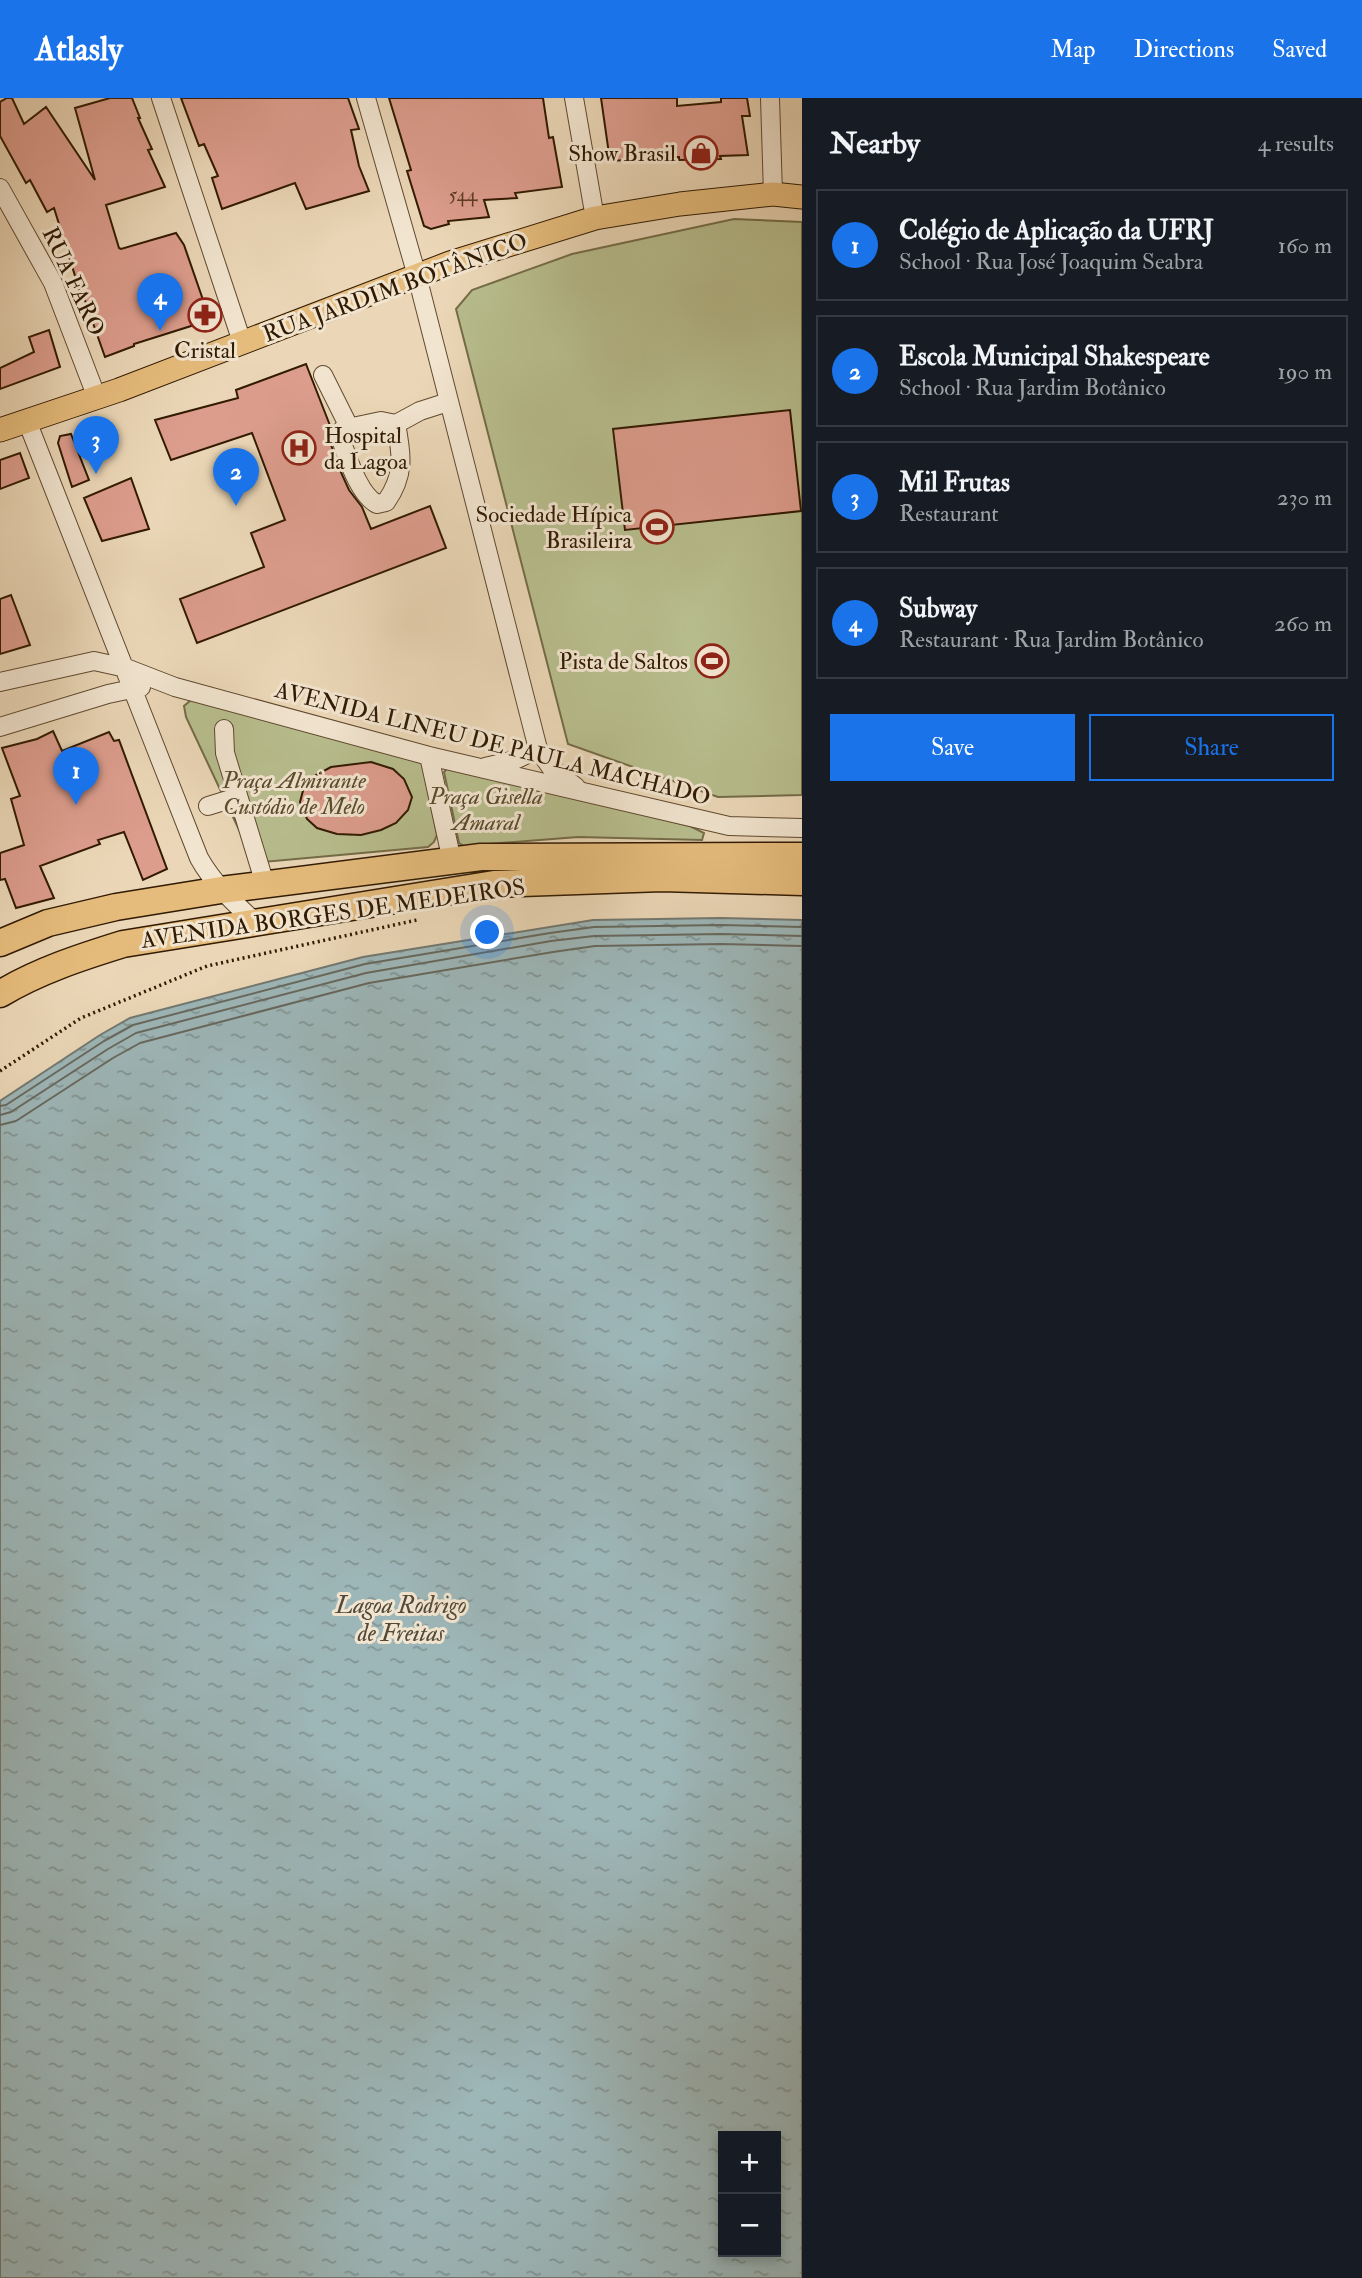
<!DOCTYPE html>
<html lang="en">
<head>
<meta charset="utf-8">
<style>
	:root { --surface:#171b24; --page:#242831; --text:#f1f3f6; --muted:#9ea1a6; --line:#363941; --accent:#1a73e8 }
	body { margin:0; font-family:"IM FELL Double Pica",serif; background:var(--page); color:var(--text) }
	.controls { position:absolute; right:21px; bottom:21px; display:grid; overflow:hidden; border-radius:0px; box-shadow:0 4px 10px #0003 }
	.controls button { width:63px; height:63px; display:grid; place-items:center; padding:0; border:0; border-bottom:2px solid var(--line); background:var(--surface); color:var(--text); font:35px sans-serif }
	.you { position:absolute; left:488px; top:835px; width:24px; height:24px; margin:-18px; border:5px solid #fff; border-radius:50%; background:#1a73e8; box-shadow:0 0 0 10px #1a73e833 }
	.badge { display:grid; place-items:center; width:46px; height:46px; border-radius:50%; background:var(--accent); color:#fff; font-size:23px; font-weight:700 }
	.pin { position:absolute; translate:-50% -58px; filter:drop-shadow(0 2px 4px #0008) }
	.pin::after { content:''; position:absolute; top:37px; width:24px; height:21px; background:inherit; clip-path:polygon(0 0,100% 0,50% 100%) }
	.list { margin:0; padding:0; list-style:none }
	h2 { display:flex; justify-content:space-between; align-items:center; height:91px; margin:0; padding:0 28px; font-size:30px }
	h2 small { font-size:23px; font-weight:400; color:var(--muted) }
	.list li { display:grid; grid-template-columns:46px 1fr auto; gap:21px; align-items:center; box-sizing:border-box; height:112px; margin:0 14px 14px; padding:0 14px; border:2px solid var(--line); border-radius:0px }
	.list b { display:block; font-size:26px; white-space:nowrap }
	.list p { margin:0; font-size:23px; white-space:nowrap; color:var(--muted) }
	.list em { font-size:23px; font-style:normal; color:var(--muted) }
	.actions { display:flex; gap:14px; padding:21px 28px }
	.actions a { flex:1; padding:16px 0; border:2px solid var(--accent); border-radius:0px; text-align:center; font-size:24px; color:var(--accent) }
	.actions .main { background:var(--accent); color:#fff }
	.map { position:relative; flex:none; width:802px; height:2180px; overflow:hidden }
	header { display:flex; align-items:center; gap:42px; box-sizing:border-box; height:98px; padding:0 35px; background:var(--accent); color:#fff }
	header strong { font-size:33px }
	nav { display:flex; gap:38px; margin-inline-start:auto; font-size:24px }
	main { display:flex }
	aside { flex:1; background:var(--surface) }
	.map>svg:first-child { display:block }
	.green { fill:#b8be8e; stroke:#746c48; stroke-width:2 }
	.water { fill:url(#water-ripples); stroke:#727870; stroke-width:2; fill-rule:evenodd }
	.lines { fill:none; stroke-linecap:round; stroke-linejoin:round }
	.shore { stroke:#67685e; stroke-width:2 }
	.building { fill:#dd9d8d; stroke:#311a02; stroke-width:2 }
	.minor-casing { stroke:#60492f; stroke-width:20 }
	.major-casing { stroke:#311a02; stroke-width:25 }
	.highway-casing { stroke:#311a02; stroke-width:29 }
	.path { stroke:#311a02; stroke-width:3.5; stroke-dasharray:2 3.5; stroke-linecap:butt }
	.minor { stroke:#f2e5d0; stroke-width:18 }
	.major { stroke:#e6bc7c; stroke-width:23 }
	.highway { stroke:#e6bc7c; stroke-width:26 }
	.labels { text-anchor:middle; stroke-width:6; stroke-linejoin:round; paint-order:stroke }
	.number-label { font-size:19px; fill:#5c3b25 }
	.poi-label { font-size:23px; fill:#311a02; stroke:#f2e5d0; text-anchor:end }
	.street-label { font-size:23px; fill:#311a02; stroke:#f2e5d0 }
	.park-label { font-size:23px; font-style:italic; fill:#5a4b2c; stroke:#f2e5d0 }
	.water-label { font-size:24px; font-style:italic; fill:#514939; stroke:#f2e5d0 }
</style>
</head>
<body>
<header>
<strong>Atlasly</strong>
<nav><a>Map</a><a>Directions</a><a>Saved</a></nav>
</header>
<main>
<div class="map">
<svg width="802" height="2180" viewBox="0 0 802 2180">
	<defs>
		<pattern id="water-ripples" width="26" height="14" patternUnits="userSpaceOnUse" patternTransform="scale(1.75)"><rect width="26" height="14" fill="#9db7b9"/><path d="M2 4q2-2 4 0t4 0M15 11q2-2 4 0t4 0" fill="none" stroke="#819494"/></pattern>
	</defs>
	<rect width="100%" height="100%" fill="#ebd7b7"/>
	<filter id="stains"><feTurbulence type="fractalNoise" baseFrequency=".00286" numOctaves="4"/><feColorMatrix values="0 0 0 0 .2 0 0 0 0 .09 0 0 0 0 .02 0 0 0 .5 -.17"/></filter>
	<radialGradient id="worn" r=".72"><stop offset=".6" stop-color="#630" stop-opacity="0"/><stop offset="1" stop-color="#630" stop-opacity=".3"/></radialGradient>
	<path class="green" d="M734,121L802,124V697L718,699L568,646L456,211L472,192L572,156Z
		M191,602L423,665L437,737L434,744L428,749L263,764L249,753L186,619L184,608Z
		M449,668L690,728L704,735L702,742L578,739L464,748L459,745L444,674Z"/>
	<path class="water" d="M721,820L802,822V2180H0V1003L100,937L130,920L363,859L593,822ZM723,2038H776V2154H723Z"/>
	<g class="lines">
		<path class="shore" d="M0,1008L6,1007L104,943L133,927L365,866L550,835L594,829L721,827L802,829
			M0,1017L11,1014L108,951L136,935L366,875L551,843L594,838L721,836L802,838
			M0,1027L16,1023L113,960L140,945L369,885L553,854L595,848L721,846L802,848"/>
	</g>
	<path class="building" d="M7,0H12L24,26L46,9L95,82L75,10L110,0H132L140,20H138L152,51L148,52L165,89L106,107L119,150L121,151L176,135L184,147L210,222L134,246V248L105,259L82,194H80L54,110L47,114L30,82L26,85L0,38V4Z
		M181,0H348L359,31L351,32L359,68L369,93L306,111L295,85L222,111L212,80L218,78L204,46L199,48Z
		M389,0H543L549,40L553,39L562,89L515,95L517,100L484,102L489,119L448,123L449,126L431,131L424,128L407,73L411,72Z
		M601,0H677V8L721,4V0H747L750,18H742L748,57L720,58L721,61L679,62V59L610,63Z
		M49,232L60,269L0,291V270L34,254L29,239Z
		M306,266L331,330L329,341L339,370L349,392L362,409L371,431L430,408L446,450L197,545L180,501L264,469L251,435L285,422L252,335L171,362L155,322L238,300L236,292Z
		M790,312L801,413L625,432L613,331Z
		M71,336L89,382L72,389L58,345L60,338Z
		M20,355L29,380L0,391V362Z
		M131,380L149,431L102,443L84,400Z
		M11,497L30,547L0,556V501Z
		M53,633L62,653L109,634L114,643L119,642L167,771L143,782L124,734L98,742L100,746L40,768L54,800L16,810L5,781L0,782V755L24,747L11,701L20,698L2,650L37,641Z
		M371,664L393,671L404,681L412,699L408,712L396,725L381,732L361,737L337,736L317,730L307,721L300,704L304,689L316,677L331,669Z"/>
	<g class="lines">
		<defs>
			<path id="minor" d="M161,0L242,244
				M366,0L417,178L538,651L552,671L576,689
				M574,0L595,120
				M770,0L773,96
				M0,90L53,185L97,300
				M323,277L349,329
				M27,323L199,760C213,785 233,804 255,824
				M396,326C402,357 405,377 386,404L377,406C359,397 346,357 340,338L343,331L381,323L396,326L420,313L448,304
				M0,584L94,563L126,570L175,589L429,658L729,728L802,730
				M0,629L108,596L141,589
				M224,631L225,655L265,786
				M429,658L452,763
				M485,669L515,662L538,651
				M208,708L237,699"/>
			<path id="major" d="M0,332L119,292L450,165L595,120L680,106L773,96L802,99"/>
			<path id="highway" d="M0,845L48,825L116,809L221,792L481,759L802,758
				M0,896C38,873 81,859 123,846L494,786L662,780L802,784"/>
		</defs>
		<use href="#minor" class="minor-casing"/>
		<use href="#major" class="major-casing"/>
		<use href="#highway" class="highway-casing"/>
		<path class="path" d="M0,973L81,920L207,868L417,822"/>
		<use href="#minor" class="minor"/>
		<use href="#major" class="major"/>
		<use href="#highway" class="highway"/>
	</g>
	<defs>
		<symbol id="shop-ring" viewBox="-11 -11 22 22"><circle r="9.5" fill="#f2e5d0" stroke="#8f2418" stroke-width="1.5"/><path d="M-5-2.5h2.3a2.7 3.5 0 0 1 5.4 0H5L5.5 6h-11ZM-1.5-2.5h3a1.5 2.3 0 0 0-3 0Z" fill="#8f2418"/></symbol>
		<symbol id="pharmacy-ring" viewBox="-11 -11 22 22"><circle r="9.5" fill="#f2e5d0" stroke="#8f2418" stroke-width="1.5"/><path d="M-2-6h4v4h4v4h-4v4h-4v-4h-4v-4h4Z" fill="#8f2418"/></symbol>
		<symbol id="hospital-ring" viewBox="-11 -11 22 22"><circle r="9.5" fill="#f2e5d0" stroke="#8f2418" stroke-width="1.5"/><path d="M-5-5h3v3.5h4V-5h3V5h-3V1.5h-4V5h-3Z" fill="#8f2418"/></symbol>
		<symbol id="stadium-ring" viewBox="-11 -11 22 22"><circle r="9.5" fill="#f2e5d0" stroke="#8f2418" stroke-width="1.5"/><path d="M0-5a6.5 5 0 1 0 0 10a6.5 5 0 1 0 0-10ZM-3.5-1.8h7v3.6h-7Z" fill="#8f2418"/></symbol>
	</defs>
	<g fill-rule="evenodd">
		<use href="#shop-ring" x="682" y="36" width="38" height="38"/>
		<use href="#pharmacy-ring" x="186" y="198" width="38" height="38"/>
		<use href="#hospital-ring" x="280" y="331" width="38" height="38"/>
		<use href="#stadium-ring" x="638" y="410" width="38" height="38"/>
		<use href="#stadium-ring" x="693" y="544" width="38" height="38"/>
	</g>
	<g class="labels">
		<g class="number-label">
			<text x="463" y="103">544</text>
		</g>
		<g class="poi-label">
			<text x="676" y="63">Show Brasil</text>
			<text x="205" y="260" text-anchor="middle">Cristal</text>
			<text x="324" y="345" text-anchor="start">Hospital<tspan x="324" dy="26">da Lagoa</tspan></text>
			<text x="632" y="424">Sociedade Hípica<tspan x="632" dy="26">Brasileira</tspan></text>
			<text x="688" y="571">Pista de Saltos</text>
		</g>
		<g class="street-label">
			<text transform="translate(74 183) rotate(65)" y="8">RUA FARO</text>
			<text transform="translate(395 189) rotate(-20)" y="8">RUA JARDIM BOTÂNICO</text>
			<text transform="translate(493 645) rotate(14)" y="8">AVENIDA LINEU DE PAULA MACHADO</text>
			<text transform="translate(333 815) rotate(-8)" y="8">AVENIDA BORGES DE MEDEIROS</text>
		</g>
		<g class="park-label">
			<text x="294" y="690">Praça Almirante<tspan x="294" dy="26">Custódio de Melo</tspan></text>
			<text x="486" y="706">Praça Gisella<tspan x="486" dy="26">Amaral</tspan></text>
		</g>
		<g class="water-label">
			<text x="401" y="1515">Lagoa Rodrigo<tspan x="401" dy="28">de Freitas</tspan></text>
		</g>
	</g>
	<rect width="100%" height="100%" filter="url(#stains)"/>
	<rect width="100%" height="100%" fill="url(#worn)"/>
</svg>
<div class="controls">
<button>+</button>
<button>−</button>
</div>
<div class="you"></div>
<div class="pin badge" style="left:76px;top:707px">1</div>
<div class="pin badge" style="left:236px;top:408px">2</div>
<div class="pin badge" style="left:96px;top:376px">3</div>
<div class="pin badge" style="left:160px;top:233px">4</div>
</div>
<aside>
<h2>Nearby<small>4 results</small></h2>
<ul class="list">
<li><span class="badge">1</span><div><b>Colégio de Aplicação da UFRJ</b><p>School · Rua José Joaquim Seabra</p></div><em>160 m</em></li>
<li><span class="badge">2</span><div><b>Escola Municipal Shakespeare</b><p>School · Rua Jardim Botânico</p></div><em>190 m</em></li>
<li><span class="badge">3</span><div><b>Mil Frutas</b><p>Restaurant</p></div><em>230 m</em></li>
<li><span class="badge">4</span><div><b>Subway</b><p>Restaurant · Rua Jardim Botânico</p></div><em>260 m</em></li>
</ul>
<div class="actions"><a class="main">Save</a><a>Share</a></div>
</aside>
</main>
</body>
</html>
